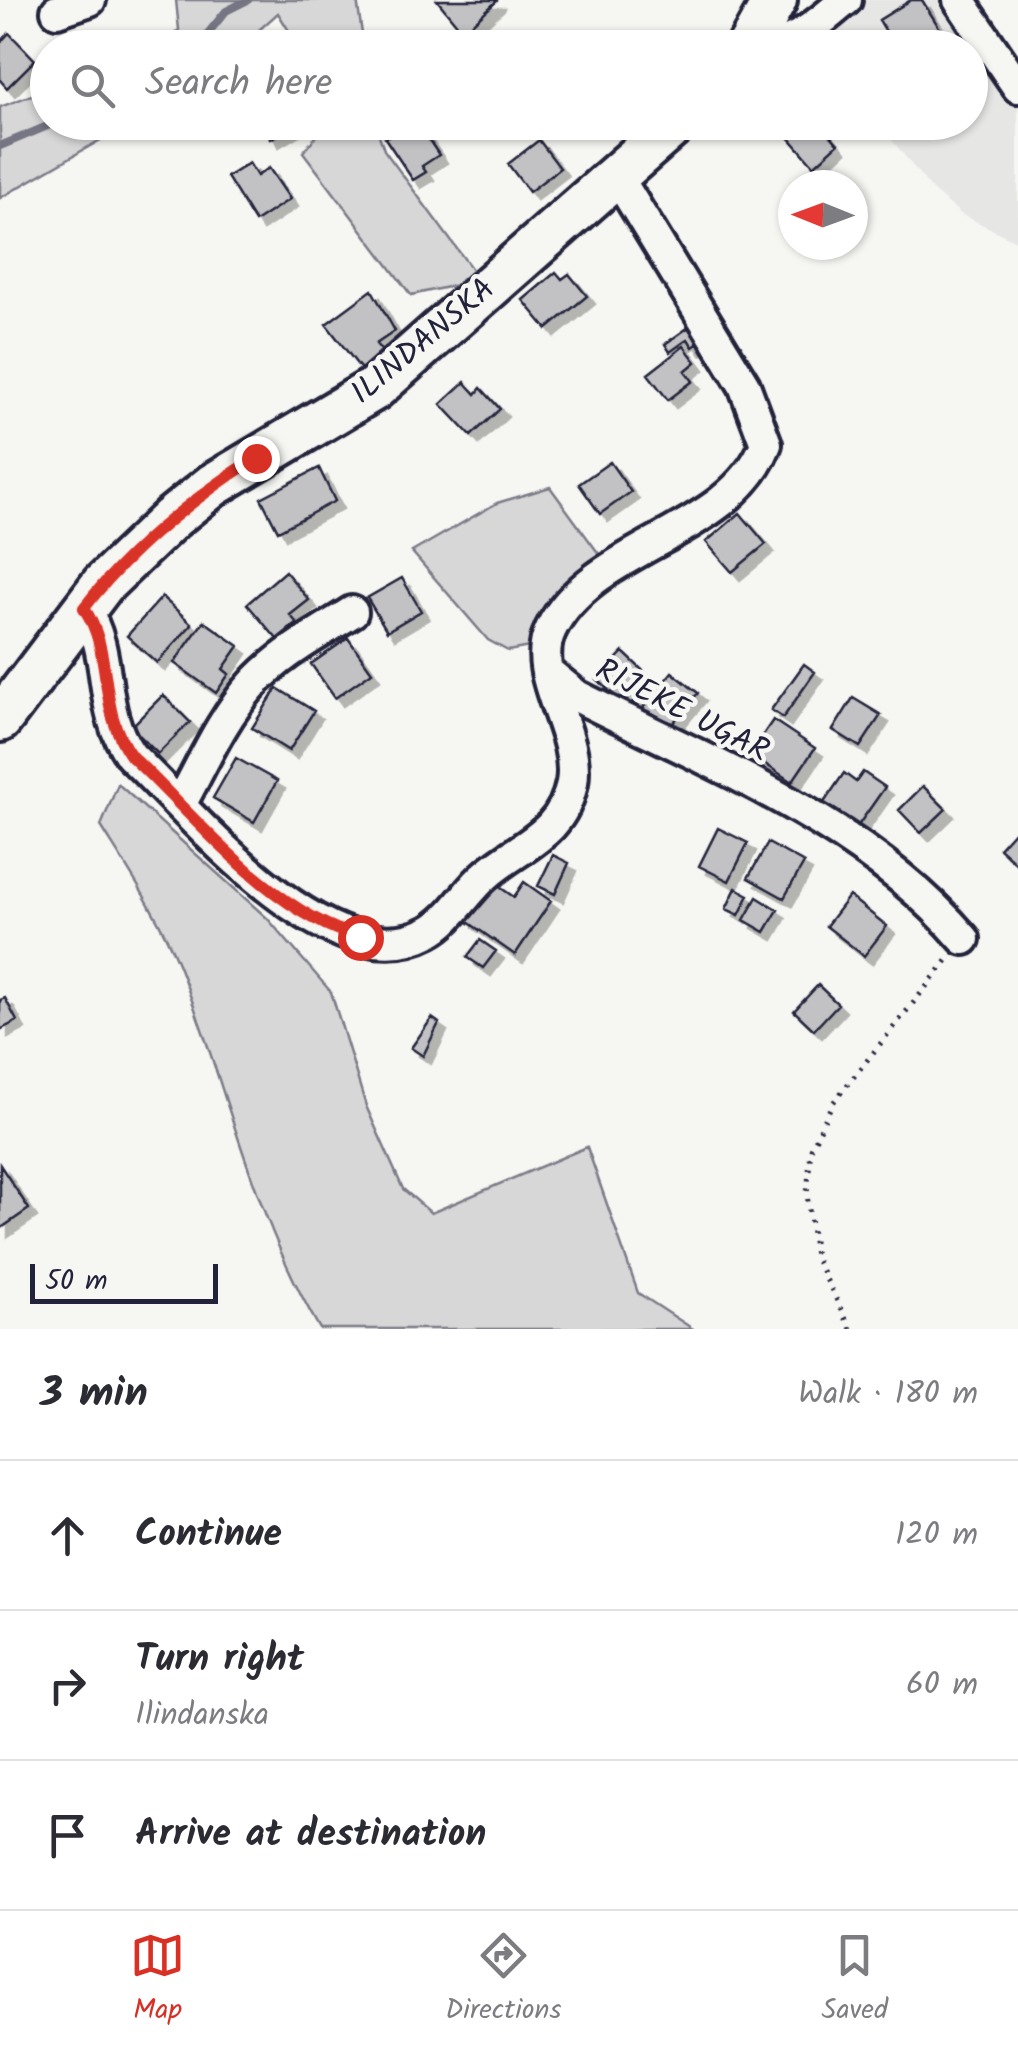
<!DOCTYPE html>
<html lang="en">
<head>
<meta charset="utf-8">
<style>
	:root { --surface:#fff; --page:#f7f7f7; --text:#2b2b33; --muted:#7c7c81; --line:#e1e1e2; --accent:#d93025 }
	body { margin:0; font-family:Kalam,sans-serif; background:var(--page); color:var(--text) }
	.compass { position:absolute; left:778px; top:170px; width:90px; height:90px; border-radius:50%; background:var(--surface); box-shadow:0 2px 8px #0004; rotate:271deg }
	.scale { position:absolute; left:30px; bottom:25px; width:188px; box-sizing:border-box; padding-left:10px; border:5px solid #22223b; border-top:0; font-size:28px; line-height:35px; white-space:nowrap; color:#22223b; -webkit-text-stroke:8px #f6f6f2; paint-order:stroke }
	.stop { position:absolute; width:30px; height:30px; margin:-22px; border:8px solid #d93025; border-radius:50%; background:#fff }
	.stop.end { background:#d93025; border-color:#fff; box-shadow:0 2px 10px #0008 }
	.list { margin:0; padding:0; list-style:none }
	h2 { display:flex; justify-content:space-between; align-items:center; height:130px; margin:0; padding:0 40px; font-size:42px }
	h2 small { font-size:32px; font-weight:400; color:var(--muted) }
	.list li { display:grid; grid-template-columns:65px 1fr auto; gap:30px; align-items:center; box-sizing:border-box; height:150px; padding:0 40px; border-top:2px solid var(--line) }
	.list b { display:block; font-size:38px; white-space:nowrap }
	.list p { margin:0; font-size:32px; white-space:nowrap; color:var(--muted) }
	.list em { font-size:32px; font-style:normal; color:var(--muted) }
	.icon { flex:none; width:55px; height:55px; fill:none; stroke:currentColor; stroke-width:2; stroke-linecap:round; stroke-linejoin:round }
	.map { position:relative; flex:none; width:1018px; height:1329px; overflow:hidden }
	.search { position:absolute; background:var(--surface); box-shadow:0 2px 8px #0004; left:30px; right:30px; top:30px; height:110px; display:flex; align-items:center; gap:25px; box-sizing:border-box; padding:0 35px; border-radius:55px; color:var(--muted); font-size:38px }
	.sheet { height:580px; background:var(--surface) }
	nav { display:flex; justify-content:space-around; align-items:center; box-sizing:border-box; height:140px; border-top:2px solid var(--line); background:var(--surface); font-size:28px; color:var(--muted) }
	nav a { display:grid; justify-items:center; gap:5px }
	nav .on { color:var(--accent) }
	.map>svg:first-child { display:block }
	.built { fill:#e6e6e4 }
	.green { fill:#d7d7d7; stroke:#7c7c89; stroke-width:2.5 }
	.lines { fill:none; stroke-linecap:round; stroke-linejoin:round }
	.stream { stroke:#757583; stroke-width:8 }
	.building { fill:#c2c2c4; stroke:#22223b; stroke-width:2.5; filter:url(#shadow) }
	.street-casing { stroke:#22223b; stroke-width:38 }
	.secondary-casing { stroke:#22223b; stroke-width:50 }
	.path { stroke:#22223b; stroke-width:5; stroke-dasharray:2.5 8; stroke-linecap:butt }
	.street { stroke:#f6f6f2; stroke-width:30 }
	.secondary { stroke:#f6f6f2; stroke-width:42 }
	.route { stroke:#d93025; stroke-width:12 }
	.labels { text-anchor:middle; stroke-width:9; stroke-linejoin:round; paint-order:stroke }
	.street-label { font-size:32px; fill:#22223b; stroke:#f6f6f2 }
</style>
</head>
<body>
<div class="map">
<svg width="1018" height="1329" viewBox="0 0 1018 1329">
	<defs>
		<filter id="shadow"><feDropShadow dx="8" dy="8" stdDeviation="0" flood-color="#0004"/></filter>
	</defs>
	<rect width="100%" height="100%" fill="#f6f6f2"/>
	<filter id="ink" filterUnits="userSpaceOnUse"><feTurbulence type="fractalNoise" baseFrequency=".01" numOctaves="2"/><feDisplacementMap in="SourceGraphic" scale="20" xChannelSelector="R" yChannelSelector="G"/><feConvolveMatrix kernelMatrix="1 2 1 2 8 2 1 2 1" color-interpolation-filters="sRGB"/></filter>
	<g filter="url(#ink)">
		<path class="built" d="M864,0H949L1018,100V242L961,214L933,191L878,123L970,122V48L834,47L824,30Z"/>
		<path class="green" d="M176,0H357L364,47H299L278,13L240,47H159L179,30Z
			M47,89L48,122L173,123L137,136L104,138L0,198V107Z
			M327,123H375L384,150L474,272L461,284L411,295L303,152Z
			M550,487L599,554L566,590L529,647L508,651L488,640L412,552L497,503Z
			M118,784L267,918L331,992L366,1106L403,1189L431,1213L587,1147L638,1293L693,1329H320C253,1216 227,1087 179,966C159,916 129,871 101,826Z"/>
		<g class="lines">
			<path class="stream" d="M196,48L226,11L248,0
				M0,146L57,122"/>
		</g>
		<path class="building" d="M437,0H497V1L463,32Z
			M911,0H922L952,48H896L879,20Z
			M9,33L35,60L7,88L0,80V43Z
			M282,38L287,48H266Z
			M261,122H291L293,126L271,139Z
			M410,122H417L439,155L422,166L426,172L413,180L385,138Z
			M790,122H819L838,144L814,166L782,129Z
			M539,140L560,168L529,192L508,164Z
			M249,163L257,176L269,168L290,199L255,222L227,177Z
			M556,272L562,279L569,274L587,296L547,329L523,300Z
			M372,290L395,331L376,344L385,355L363,372L326,324Z
			M696,322L707,337L693,347L688,339L670,352L665,344Z
			M684,346L696,362L685,371L693,381L668,400L648,374Z
			M465,382L476,394L481,388L500,409L471,436L441,404Z
			M610,462L631,492L600,514L579,484Z
			M319,468L335,501L278,531L261,498Z
			M740,513L766,544L732,572L706,542Z
			M285,571L309,600L290,615L297,623L277,639L247,604Z
			M402,578L421,611L387,631L367,598Z
			M162,597L192,624L157,663L127,636Z
			M204,621L239,646L223,669L229,674L216,693L174,663Z
			M348,638L372,672L335,698L311,664Z
			M623,652L654,681L627,708L597,679Z
			M804,664L815,672L783,718L771,710Z
			M672,672L698,693L663,735L638,714Z
			M277,688L314,711L289,751L252,728Z
			M163,695L190,722L158,754L131,727Z
			M853,698L881,715L860,747L833,730Z
			M773,720L815,748L792,782L750,754Z
			M236,758L277,781L254,822L213,798Z
			M863,772L885,787L857,827L823,804L844,773L856,782Z
			M923,786L946,809L921,833L899,810Z
			M1018,827V865L999,848Z
			M718,828L748,843L729,881L699,866Z
			M768,843L804,863L784,898L748,878Z
			M553,855L569,863L555,894L538,886Z
			M491,881L514,897L524,882L551,901L515,955L465,920Z
			M736,888L749,895L739,915L726,909Z
			M849,896L887,926L864,956L826,926Z
			M757,897L778,910L765,932L744,920Z
			M480,940L496,951L483,968L467,957Z
			M818,985L838,1004L814,1030L794,1011Z
			M5,998L17,1021L0,1030V1000Z
			M432,1018L439,1023L423,1056L411,1048Z
			M0,1165L29,1209L0,1229Z"/>
		<g class="lines">
			<defs>
				<path id="street" d="M959,0L1018,87
					M57,11L90,0
					M750,46C791,51 816,24 846,0
					M84,608C115,656 96,707 131,756C193,815 330,984 428,932C453,919 466,891 487,874C522,844 562,835 572,783C581,731 528,675 551,629C592,545 731,535 766,444L744,385L615,173
					M550,674L577,696C711,764 864,823 964,939
					M181,803C203,763 222,718 253,684C280,654 318,634 352,612"/>
				<path id="secondary" d="M748,48L775,0
					M0,720L103,584L172,518L213,485L374,389L677,122"/>
			</defs>
			<use href="#street" class="street-casing"/>
			<use href="#secondary" class="secondary-casing"/>
			<path class="path" d="M851,1329L815,1257L807,1194L811,1149L832,1104L950,957"/>
			<use href="#street" class="street"/>
			<use href="#secondary" class="secondary"/>
		</g>
	</g>
	<g class="lines" filter="url(#ink)">
		<path class="route" d="M256,458C192,499 130,548 84,608C115,656 96,707 131,756C195,816 273,915 360,937"/>
	</g>
	<g class="labels">
		<g class="street-label">
			<text transform="translate(422 340) rotate(-40)" y="11">ILINDANSKA</text>
			<text transform="translate(683 709) rotate(27)" y="11">RIJEKE UGAR</text>
		</g>
	</g>
</svg>
<svg class="compass" viewBox="-18 -18 36 36"><path d="M0-13l5 13h-10z" fill="#e53935"/><path d="M0 13l5-13h-10z" fill="#7c7c81"/></svg>
<div class="scale">50 m</div>
<div class="stop" style="left:360px;top:937px"></div>
<div class="stop end" style="left:256px;top:458px"></div>
<div class="search"><svg class="icon" aria-label="search" viewBox="0 0 24 24"><circle cx="10" cy="10" r="6"/><path d="M15 15l6 6"/></svg>Search here</div>
</div>
<section class="sheet">
<h2>3 min<small>Walk · 180 m</small></h2>
<ul class="list">
<li><svg class="icon" aria-label="ahead" viewBox="0 0 24 24"><path d="M12 20V5M6 11l6-6 6 6"/></svg><div><b>Continue</b></div><em>120 m</em></li>
<li><svg class="icon" aria-label="right" viewBox="0 0 24 24"><path d="M7 20v-9h11M14 6l5 5-5 5"/></svg><div><b>Turn right</b><p>Ilindanska</p></div><em>60 m</em></li>
<li><svg class="icon" aria-label="arrive" viewBox="0 0 24 24"><path d="M6 21V4h12l-3 4 3 4H6"/></svg><div><b>Arrive at destination</b></div></li>
</ul>
</section>
<nav>
<a class="on"><svg class="icon" aria-label="map" viewBox="0 0 24 24"><path d="M3 6l6-2 6 2 6-2v14l-6 2-6-2-6 2zM9 4v14M15 6v14"/></svg>Map</a>
<a><svg class="icon" aria-label="directions" viewBox="0 0 24 24"><path d="M12 3l9 9-9 9-9-9zM9 14v-3h6M13 9l2 2-2 2"/></svg>Directions</a>
<a><svg class="icon" aria-label="saved" viewBox="0 0 24 24"><path d="M7 4h10v16l-5-4-5 4z"/></svg>Saved</a>
</nav>
</body>
</html>
